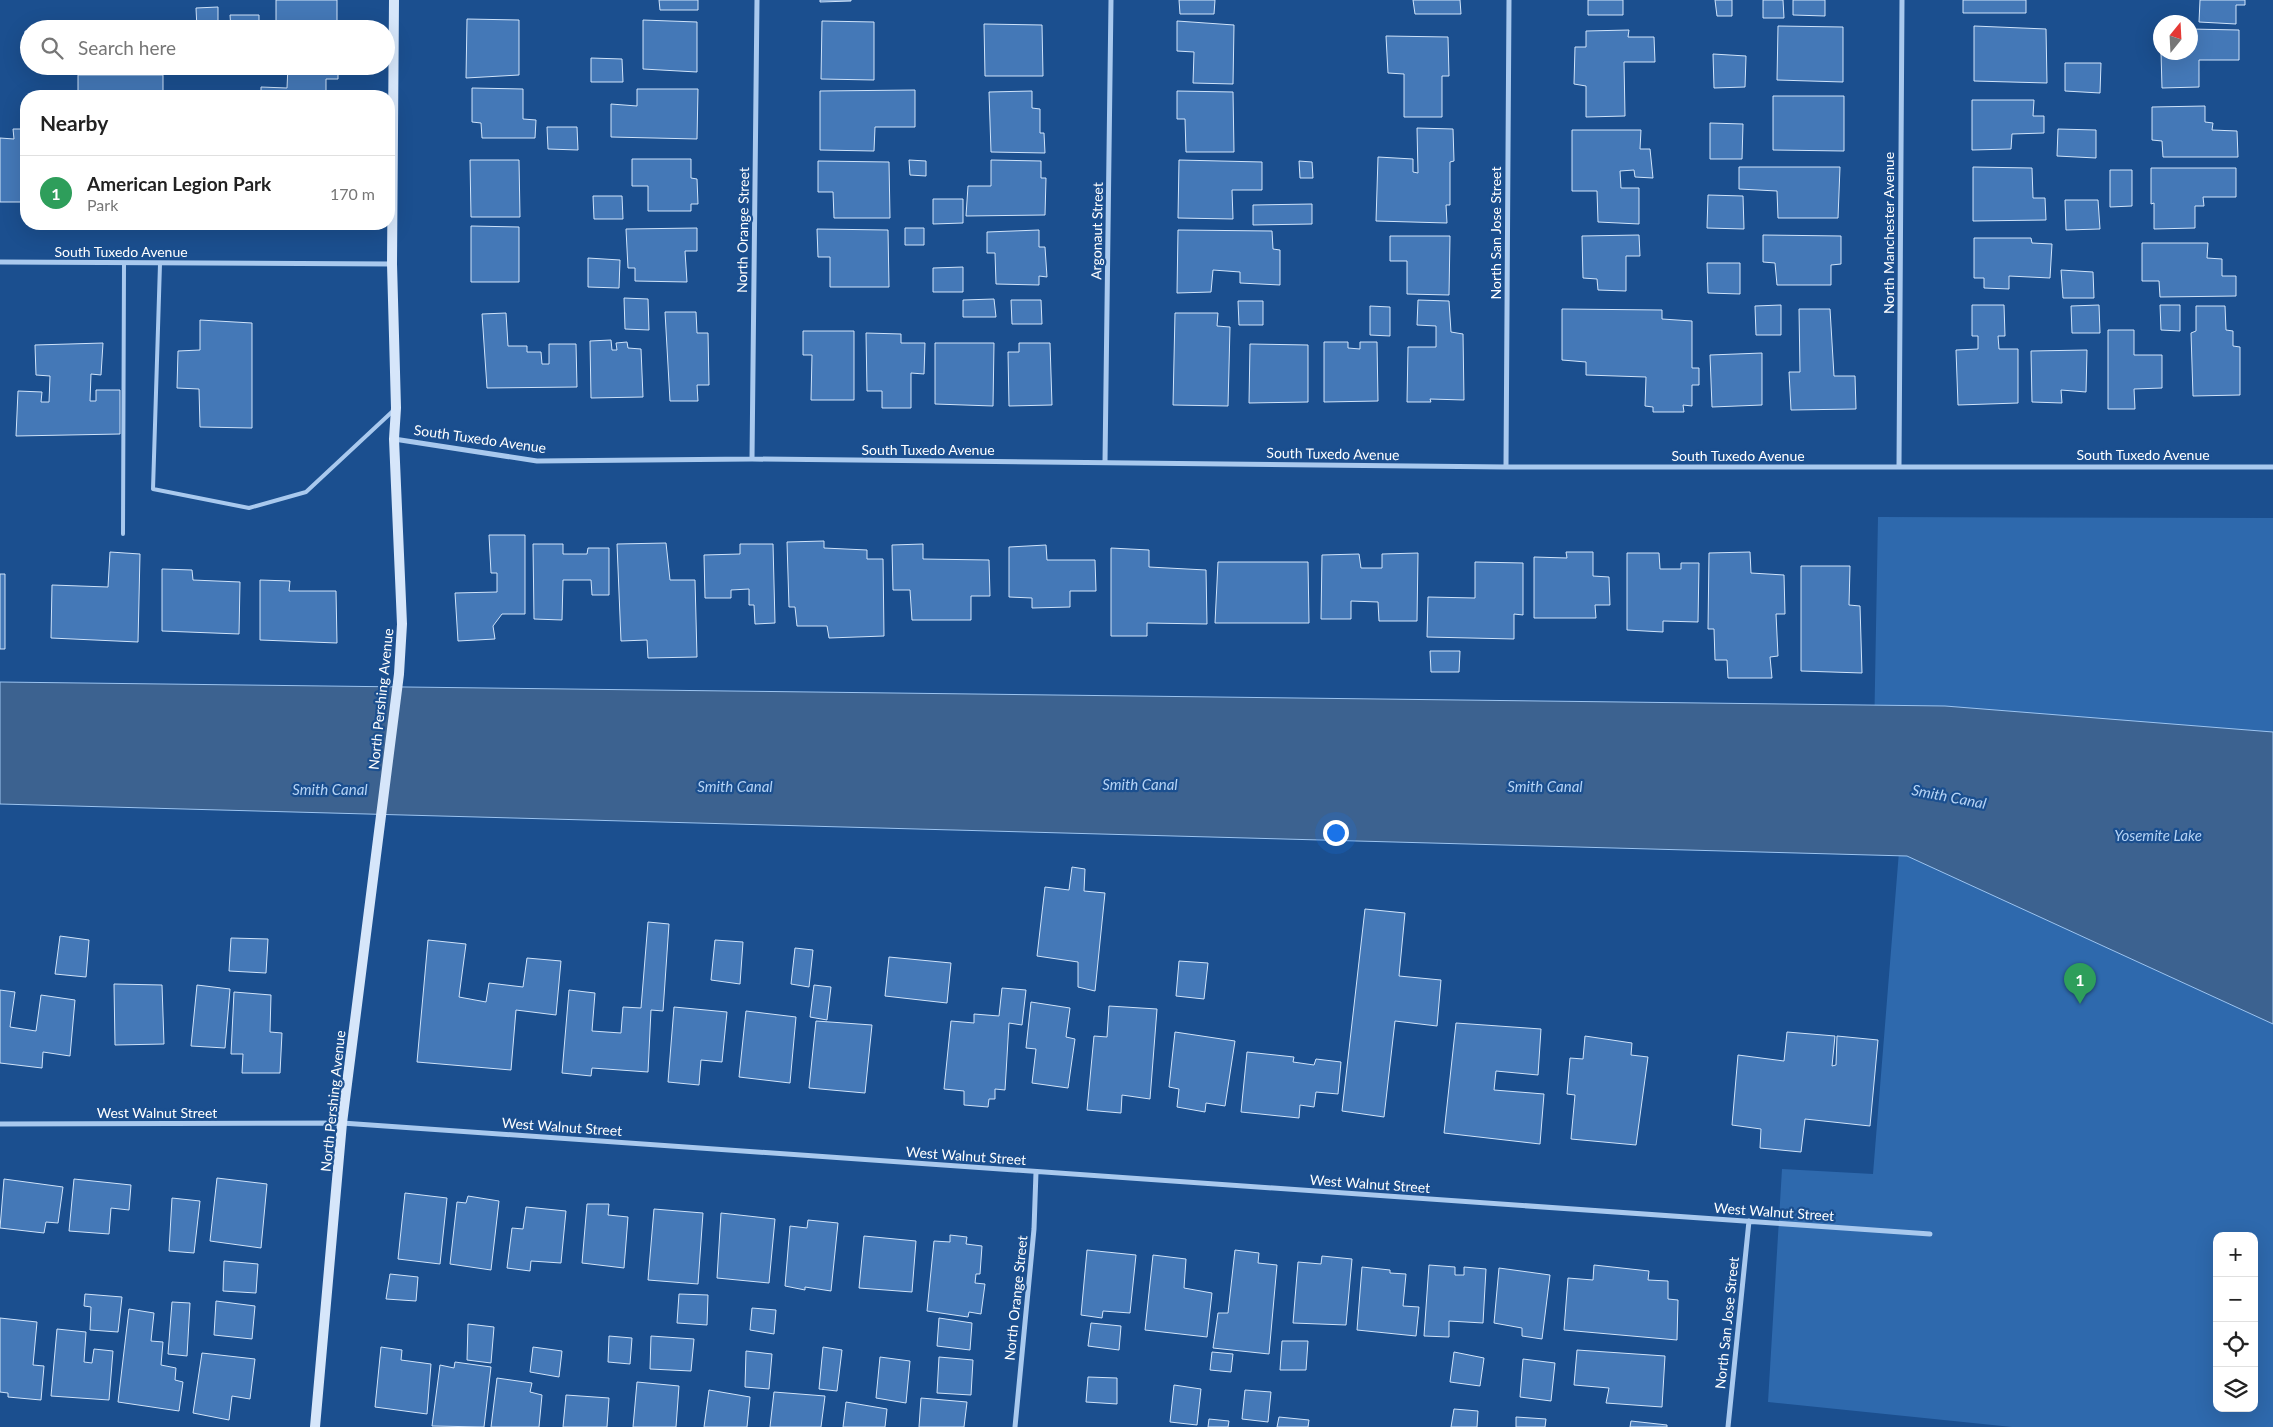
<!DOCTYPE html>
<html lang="en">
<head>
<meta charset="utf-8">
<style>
	:root { --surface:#fff; --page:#f2f2f2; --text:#222; --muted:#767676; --line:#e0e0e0; --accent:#7c3aed }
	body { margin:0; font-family:Lato,sans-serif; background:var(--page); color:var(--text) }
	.controls { position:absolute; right:15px; bottom:15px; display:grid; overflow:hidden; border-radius:10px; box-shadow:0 5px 20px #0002 }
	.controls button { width:45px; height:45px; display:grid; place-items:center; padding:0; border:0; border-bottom:1px solid var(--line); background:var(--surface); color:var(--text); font:25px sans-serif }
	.compass { position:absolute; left:2153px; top:15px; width:45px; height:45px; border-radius:50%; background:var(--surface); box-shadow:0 5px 20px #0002; rotate:18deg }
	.you { position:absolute; left:1335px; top:832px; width:18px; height:18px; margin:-12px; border:4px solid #fff; border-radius:50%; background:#1a73e8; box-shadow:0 0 0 8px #1a73e833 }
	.badge { display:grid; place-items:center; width:32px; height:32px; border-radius:50%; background:var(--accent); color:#fff; font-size:16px; font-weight:700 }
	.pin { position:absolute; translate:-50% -41px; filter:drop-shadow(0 1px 2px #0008) }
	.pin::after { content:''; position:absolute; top:26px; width:18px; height:15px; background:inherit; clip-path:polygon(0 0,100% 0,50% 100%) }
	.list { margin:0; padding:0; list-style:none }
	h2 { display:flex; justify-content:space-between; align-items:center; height:65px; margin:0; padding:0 20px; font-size:21px }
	h2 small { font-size:16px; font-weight:400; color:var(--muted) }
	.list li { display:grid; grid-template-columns:32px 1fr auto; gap:15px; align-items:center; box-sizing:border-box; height:75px; padding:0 20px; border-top:1px solid var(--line) }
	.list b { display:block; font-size:19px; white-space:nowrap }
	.list p { margin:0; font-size:16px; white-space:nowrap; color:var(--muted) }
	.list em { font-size:16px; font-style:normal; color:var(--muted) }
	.icon { flex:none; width:28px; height:28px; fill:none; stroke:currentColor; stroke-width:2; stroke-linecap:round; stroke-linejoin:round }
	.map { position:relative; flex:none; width:2273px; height:1427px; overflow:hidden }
	.search { position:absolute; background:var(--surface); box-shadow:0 5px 20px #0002; left:20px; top:20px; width:375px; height:55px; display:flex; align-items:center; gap:12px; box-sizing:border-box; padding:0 18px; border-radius:28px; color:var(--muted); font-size:19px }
	.panel { position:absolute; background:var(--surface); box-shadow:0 5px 20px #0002; left:20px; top:90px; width:375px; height:140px; border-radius:20px }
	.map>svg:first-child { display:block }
	.green { fill:#2e69ad; fill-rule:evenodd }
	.water { fill:#3c6290; stroke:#9cc4f0 }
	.building { fill:#4478b7; stroke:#cfe3fa }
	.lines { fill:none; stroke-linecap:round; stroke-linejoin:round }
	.service { stroke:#a9c9ee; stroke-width:4 }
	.minor { stroke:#a9c9ee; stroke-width:5 }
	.secondary { stroke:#d6e6fa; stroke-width:10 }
	.labels { text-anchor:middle; stroke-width:4.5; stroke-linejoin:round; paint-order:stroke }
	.street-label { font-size:14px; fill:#fff; stroke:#1b4f8f }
	.water-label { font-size:15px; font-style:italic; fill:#b5d3f5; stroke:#1b4f8f }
</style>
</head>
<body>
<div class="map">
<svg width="2273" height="1427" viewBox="0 0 2273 1427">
	<rect width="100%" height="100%" fill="#1b4f8f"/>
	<path class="green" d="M1878,517L2273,518V1427H2012L1768,1402L1782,1169L1873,1174L1900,839L1874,737ZM2217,1236H2254V1408H2217Z"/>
	<path class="water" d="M0,682L1945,706L2273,732V1024L1907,856L0,804Z"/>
	<path class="building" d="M276,0H337V27L276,28Z
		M659,0H698V10H660Z
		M820,0H851V1L820,2Z
		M1179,0H1215L1214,14H1180Z
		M1413,0H1460L1461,14H1415Z
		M1588,0H1623V15H1588Z
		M1715,0H1732V16H1717Z
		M1763,0H1783L1784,18H1763Z
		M1793,0H1825V16L1793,15Z
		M1963,0H2026V13H1963Z
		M2200,0H2245V5H2236V24L2199,22Z
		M218,7V29H197L196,8Z
		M230,15H259V29H231Z
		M467,19L519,20V75L466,78Z
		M643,20L697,22V72L643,69Z
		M822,21L874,22V80L821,79Z
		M1177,21L1234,25L1233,84L1193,83L1194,52L1177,51Z
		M984,24L1042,25L1043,76H985Z
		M1778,26L1843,27V82L1777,80Z
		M1974,26L2046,29L2047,83L1974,81Z
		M2190,29L2239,30V60H2199V87L2162,88L2161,52H2190Z
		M1629,30L1628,37H1654L1655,62H1624L1625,116L1586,117V86L1574,84L1575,47H1586V31Z
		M25,31H29V48H25Z
		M1386,36L1448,37L1449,76H1442V117H1404V74L1388,73Z
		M1713,54L1746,56L1745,87L1714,88Z
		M591,58L622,59L623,82H591Z
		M2065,63H2101L2100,93L2065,91Z
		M288,66H338V79H326V96H261V87L287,88Z
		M78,75H163V96H78Z
		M472,88L523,89V119L536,120L535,138H482L481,123L472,122Z
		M637,89H698L697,139L611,137V104L637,106Z
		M915,90V127H875L874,151L820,150V91Z
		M1032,91V108L1040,109V133H1044L1045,153L991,152L989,92Z
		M1177,91L1233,92L1234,152H1186L1185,119H1177Z
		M1773,96H1844V151L1773,150Z
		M1972,100H2034L2033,116H2044V133L2012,134L2011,149L1972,150Z
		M2205,106V122L2213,123L2212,130L2237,131L2238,157H2163L2162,141L2152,140V107Z
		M1710,123L1743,124L1742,159H1710Z
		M547,127H577L578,150L548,149Z
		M1417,128L1453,129L1454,161L1450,162V205H1446L1447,223L1376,221L1378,157L1413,159V172L1418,173Z
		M13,129H26V202H0V138L14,139Z
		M2058,129L2096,130V158L2057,156Z
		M1572,130H1641L1640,149H1650L1653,178L1635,177L1634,170L1620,171L1621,188H1639V224L1598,222L1597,191H1572Z
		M632,159H691V178L697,179L698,204H691V211H648V186H632Z
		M470,160H519L520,217H471Z
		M909,160L926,161V176L910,175Z
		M991,160L1041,161V178H1046L1045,215L966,216L968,186H991Z
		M1179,160L1262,162V190H1232L1233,219L1178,218Z
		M818,161L889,162L890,218H834L833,192H818Z
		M1299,161L1312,162L1313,178H1300Z
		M1739,167H1840L1838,218H1778L1777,191L1739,189Z
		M1973,167L2032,168L2033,198H2045L2046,220L1973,221Z
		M2151,168H2236V197H2203L2204,206H2195V228L2154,229V203L2151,204Z
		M2110,170H2132V206L2110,207Z
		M1708,195L1743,196L1744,229L1707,228Z
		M593,196H622L623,219H594Z
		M933,199H963V223L933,224Z
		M2065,200H2098L2100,229L2066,230Z
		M1312,204V224L1253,225V205Z
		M471,226L519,227V282H471Z
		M697,228V251H685L687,282L635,281V268H628L626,229Z
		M905,228H924V245H905Z
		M817,229L888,230L889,287H830V257H818Z
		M1039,230V247H1045L1047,277L1039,276V285L996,284L995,253H987V232Z
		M1178,230L1272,231L1273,249L1280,250V285L1240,283V272L1213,270L1211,292L1177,293Z
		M1639,235L1640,256H1626V291L1598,290L1597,279L1583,278L1582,236Z
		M1763,235L1841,236V264L1831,265V285H1777L1775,263L1763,262Z
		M1390,236H1450L1449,295L1407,294V261H1390Z
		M1974,238H2031L2032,243L2052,244L2050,278L2009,276V289L1984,288V278H1974Z
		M2142,243H2208L2207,258L2222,259V276H2236V296L2160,297L2159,281H2142Z
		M588,258L620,260L619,288L588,287Z
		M1707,263H1740V294L1708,293Z
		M963,267V292H933V268Z
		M2061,270L2093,272L2094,298H2063Z
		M624,298L648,299L649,330L625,329Z
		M994,299L996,317H963V300Z
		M1011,300H1041L1042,324H1012Z
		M1418,300L1449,301L1451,332L1463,334L1464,400L1430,399L1431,402H1407L1408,347H1436V326L1417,325Z
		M1238,301H1263V325H1239Z
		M1781,305V335H1756L1755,306Z
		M1972,305H2004L2005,336H1998L1999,349H2018V403L1958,405L1956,350L1978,349V336H1972Z
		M2099,305L2100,333H2072L2071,306Z
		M2160,305H2180V331L2161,330Z
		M1370,306L1390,307V336L1370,335Z
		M2196,306H2225L2226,330L2233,331V346L2240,347V395L2193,396L2191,333L2196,331Z
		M1562,309L1662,310V319L1692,321V368H1699V385H1692V406L1683,405L1684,412H1653V407L1645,406L1646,377L1586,375V362L1562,360Z
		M1799,309H1830L1834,376H1855L1856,409L1791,410L1789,372H1800Z
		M665,312H696L697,333H708L709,385H697L698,401H670Z
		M506,313L508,346H527V352H541L542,364H549V344H576L577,387L487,388L482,314Z
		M1175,313H1218L1217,326L1230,327L1228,406L1173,405Z
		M200,320L252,323V428L200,427L199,389L177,388L178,351L200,350Z
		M2108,330H2134V355H2162V388L2134,389L2135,409H2108Z
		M803,331H854V400H811L812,355H803Z
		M866,333L901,334V343H925L924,374L911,373V408H882V391H867Z
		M611,340L612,350H617L616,343L627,342L628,348L641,349L643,397L591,398L590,341Z
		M1324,342H1348V348L1360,349V342H1377L1378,401L1324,402Z
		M103,343L101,375L91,374L90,401H96V390H120V434L16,436L18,391L42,392L41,402H49L50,376L36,375L35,345Z
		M935,343H994L993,406L935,404Z
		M1019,343H1050L1052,405L1009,406L1008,352H1019Z
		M1250,344L1308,345V402L1249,403Z
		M2087,350L2086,392L2061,390L2062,403L2032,402L2031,351Z
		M1762,353V405L1712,407L1710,355Z
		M489,535H525V614H502L493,626L495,639L458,641L455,593L497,592V573H491Z
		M824,541V548L867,550V559H883L884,636L829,638L827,626H797L795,607H789L787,542Z
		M666,543L670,580H695L697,657L648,658L647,640L621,641L617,544Z
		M533,544H563V554H587L588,548H609V595H592L591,580H563L562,620L534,619Z
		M740,544H773L775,623L755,624L754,605H749V589L731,590V598H705L704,555L740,554Z
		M923,544V559L989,560L990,596H971V620H912L910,590H893L892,545Z
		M1046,545L1047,560H1095L1096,591H1070V607L1032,608V598L1009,597V547Z
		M1111,548L1149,550V567L1206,570L1207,624L1147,623V636H1111Z
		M110,552L140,554L138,642L51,638L52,585L108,587Z
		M1566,552H1593V576L1609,577L1610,605H1595L1596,618H1534V557L1567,558Z
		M1750,552L1751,573L1784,575L1785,614H1776L1778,656L1770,657L1772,678H1728L1727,660H1715L1714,629H1708L1709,553Z
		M1418,553L1417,621H1379L1378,602L1351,601V619H1321L1322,555L1359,554L1361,568H1382V554Z
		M1627,553H1659L1660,569H1681V563H1699L1698,622L1663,621V632L1627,630Z
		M1218,562H1308L1309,623H1215Z
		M1475,562L1523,563V615L1514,614V639L1427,637L1428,597L1475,598Z
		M1801,566H1850L1849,605L1860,606L1862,673L1801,671Z
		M162,569L192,570L193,580L240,582L239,634L162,631Z
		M0,574H5V649H0Z
		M260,580L290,581L289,591H336L337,643L260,640Z
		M1430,651H1460L1459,672H1431Z
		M1072,867L1085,869L1084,891L1105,893L1095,991L1078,987V962L1037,956L1045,887L1069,890Z
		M1365,909L1405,913L1399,976L1441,980L1437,1026L1395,1021L1384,1117L1342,1111Z
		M648,922L669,924L663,1011L651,1010L648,1072L592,1068L591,1076L562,1073L569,990L595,993L592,1031L621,1033L623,1007L641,1008Z
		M60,936L89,940L86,977L55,974Z
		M231,938L268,939L266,973L229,971Z
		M428,940L466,944L459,997L486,1002L489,983L523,987L527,958L561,961L556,1015L516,1010L511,1070L417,1062Z
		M715,940L743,942L740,984L711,980Z
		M795,948L813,950L809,987L791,984Z
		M889,957L951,963L947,1003L885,996Z
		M1179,961L1208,963L1204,999L1176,996Z
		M114,984L162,985L164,1044L115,1045Z
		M197,985L230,989L225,1048L191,1046Z
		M814,985L831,987L827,1020L810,1017Z
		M1002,988L1026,990L1022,1025L1009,1023L1005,1090L995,1089V1099H989L988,1107L964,1105V1091L944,1089L951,1021L974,1023V1014L999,1016Z
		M0,990L15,992L10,1027L36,1031L41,995L75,1000L70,1056L43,1052L42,1068L0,1063Z
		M234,992L271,995L270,1032L282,1033L280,1073H242L243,1054H231Z
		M1031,1002L1070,1008L1066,1037L1075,1039L1068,1088L1032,1083L1036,1049L1026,1048Z
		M1109,1006L1157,1009L1150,1099L1122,1095L1121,1113L1087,1110L1094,1036L1107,1037Z
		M674,1007L727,1012L722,1062L701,1060L699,1085L668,1082Z
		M746,1011L796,1017L790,1083L739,1077Z
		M816,1021L872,1025L865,1093L809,1088Z
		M1456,1023L1541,1029L1538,1075L1496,1071L1494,1090L1544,1094L1540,1144L1444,1133Z
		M1175,1032L1235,1041L1225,1106L1206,1103L1205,1112L1177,1107L1179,1089L1169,1087Z
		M1787,1032L1835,1036L1832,1066L1836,1065L1837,1036L1878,1040L1870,1126L1805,1119L1801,1152L1760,1148L1761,1129L1732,1125L1738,1055L1784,1061Z
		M1585,1036L1632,1043L1631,1055L1648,1057L1636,1145L1571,1139L1575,1095L1567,1094L1570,1058L1583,1059Z
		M1247,1052L1294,1057L1293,1062L1314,1065L1316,1059L1341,1062L1338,1094L1316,1092L1314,1107L1300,1105L1299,1118L1241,1112Z
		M217,1178L267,1184L261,1248L210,1241Z
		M4,1179L63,1187L58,1223L46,1222L44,1233L0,1228Z
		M74,1179L131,1185L129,1210L111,1208L109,1234L69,1231Z
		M405,1193L447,1198L440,1264L398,1259Z
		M468,1196L499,1201L491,1270L450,1264L457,1202L466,1203Z
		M172,1198L200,1201L194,1253L169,1251Z
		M587,1204H609L608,1215L628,1217L624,1268L582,1263Z
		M526,1207L566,1211L561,1263L531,1261L530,1271L507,1268L512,1228L523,1229Z
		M654,1209L703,1213L698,1284L648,1280Z
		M721,1213L775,1219L769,1283L717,1278Z
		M808,1220L838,1223L831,1291L805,1287V1290L785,1286L790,1226L807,1228Z
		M950,1235L967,1237L966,1244L982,1246L980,1274H976L975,1283L985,1284L981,1314L969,1312L968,1317L927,1311L934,1241L950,1242Z
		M864,1236L916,1241L912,1292L859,1288Z
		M1087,1250L1136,1255L1130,1313L1103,1311L1102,1318L1081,1315Z
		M1235,1250L1259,1253L1258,1263L1277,1265L1269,1354L1213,1348L1218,1313H1228Z
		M1153,1255L1186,1259L1184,1288L1212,1293L1207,1337L1145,1330Z
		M1322,1256L1352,1259L1346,1325L1293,1323L1298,1262L1321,1264Z
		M224,1261L258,1264L256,1293L223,1291Z
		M1429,1265L1455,1267V1275H1464V1267L1486,1269L1483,1323L1449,1321V1337L1424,1336Z
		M1594,1265L1649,1271L1648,1280L1668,1281V1299L1678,1300L1677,1340L1564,1330L1568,1278L1593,1280Z
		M1362,1267L1390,1270V1273L1406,1274L1403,1306L1419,1307L1416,1336L1357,1330Z
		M1499,1268L1550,1275L1542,1339L1522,1336V1328L1494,1323Z
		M390,1274L418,1277L416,1301L386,1299Z
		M85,1294L122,1297L118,1332L90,1330L91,1307L84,1306Z
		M679,1294L708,1295L707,1325L677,1323Z
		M216,1301L255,1306L252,1339L214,1335Z
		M172,1302L190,1303L187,1356L168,1354Z
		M752,1308L776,1310L774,1334L750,1330Z
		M129,1309L154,1313L151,1341L163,1342L161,1365L176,1368L175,1380L183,1382L179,1411L118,1402Z
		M0,1318L37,1322L33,1365L44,1366L41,1400L8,1397V1393L0,1392Z
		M939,1318L972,1323L970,1350L937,1346Z
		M1091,1323L1121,1326L1119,1350L1088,1346Z
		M468,1324L494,1327L491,1363L467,1360Z
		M57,1329L86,1332L84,1362L92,1363L94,1349L113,1351L109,1400L51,1396Z
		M609,1336L632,1338L630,1364L608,1362Z
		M651,1336L694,1339L691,1371L650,1369Z
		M1282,1341H1308L1306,1370H1280Z
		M381,1347L402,1350L401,1360L431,1364L427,1414L375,1407Z
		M533,1347L562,1351L559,1377L530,1372Z
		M823,1347L842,1350L837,1391L819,1389Z
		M1577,1350L1665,1356L1662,1407L1606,1403L1609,1388L1574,1385Z
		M746,1351L772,1354L769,1389L745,1387Z
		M1212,1352L1233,1354L1231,1372L1210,1370Z
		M1454,1352L1484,1358L1480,1386L1450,1382Z
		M202,1353L255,1359L250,1399L232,1396L229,1420L193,1413Z
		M880,1357L910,1361L906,1403L876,1398Z
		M939,1357L973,1360L971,1395L937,1393Z
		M1523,1359L1555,1363L1551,1401L1520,1397Z
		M455,1362L491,1367L484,1427L432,1426L440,1365L454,1368Z
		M1088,1377L1117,1378V1404L1086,1402Z
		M497,1378L532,1383L530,1392L542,1395L539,1427H491Z
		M637,1382L679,1386L676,1427H633Z
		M1174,1385L1201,1389L1197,1425L1170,1422Z
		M709,1390L750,1397L747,1427H704Z
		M1245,1390L1271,1392L1268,1422L1242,1419Z
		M774,1392L825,1396L821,1427H770Z
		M566,1395L609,1398L607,1427H563Z
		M921,1398L967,1402L964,1427H919Z
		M846,1402L887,1409L885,1427H843Z
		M1454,1409L1478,1411L1477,1427H1451Z
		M1279,1417L1309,1420L1308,1427H1277Z
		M1516,1417L1546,1419L1545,1427H1516Z
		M1209,1419L1229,1421L1228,1427H1208Z
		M1631,1421L1667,1425V1427H1630Z"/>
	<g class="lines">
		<path class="service" d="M160,264L153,489L249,508L306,492L394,410
			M123,534L124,264"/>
		<path class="minor" d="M0,262L392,264
			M394,439L537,461L752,459L1506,467H2273
			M752,459L757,0
			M1105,462L1111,0
			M1506,467L1509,0
			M1899,467L1902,0
			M0,1124L342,1123L1930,1234
			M1015,1427L1034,1229L1036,1172
			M1728,1427L1749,1221"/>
		<path class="secondary" d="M315,1427L342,1123L399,674L402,624L394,439L396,408L392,264L394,0"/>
	</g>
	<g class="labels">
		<g class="street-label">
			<text transform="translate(743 230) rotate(-89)" y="5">North Orange Street</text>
			<text transform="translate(1097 231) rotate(-89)" y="5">Argonaut Street</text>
			<text transform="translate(1496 233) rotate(-90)" y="5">North San Jose Street</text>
			<text transform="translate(1889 233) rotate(-90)" y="5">North Manchester Avenue</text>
			<text x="121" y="257">South Tuxedo Avenue</text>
			<text transform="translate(480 439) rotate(8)" y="5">South Tuxedo Avenue</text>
			<text x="928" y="455">South Tuxedo Avenue</text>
			<text transform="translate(1333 454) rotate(1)" y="5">South Tuxedo Avenue</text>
			<text x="2143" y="460">South Tuxedo Avenue</text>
			<text x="1738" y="461">South Tuxedo Avenue</text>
			<text transform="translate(381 699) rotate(-84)" y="5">North Pershing Avenue</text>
			<text transform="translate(333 1101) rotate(-84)" y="5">North Pershing Avenue</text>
			<text x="157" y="1118">West Walnut Street</text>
			<text transform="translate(562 1127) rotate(4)" y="5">West Walnut Street</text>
			<text transform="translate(966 1156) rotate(4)" y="5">West Walnut Street</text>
			<text transform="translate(1370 1184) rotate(4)" y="5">West Walnut Street</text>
			<text transform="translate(1774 1212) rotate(4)" y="5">West Walnut Street</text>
			<text transform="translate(1016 1298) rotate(-84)" y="5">North Orange Street</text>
			<text transform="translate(1727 1323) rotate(-84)" y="5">North San Jose Street</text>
		</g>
		<g class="water-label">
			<text x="1140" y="790">Smith Canal</text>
			<text x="735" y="792">Smith Canal</text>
			<text x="1545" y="792">Smith Canal</text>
			<text x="330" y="795">Smith Canal</text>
			<text transform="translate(1949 797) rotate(11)" y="5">Smith Canal</text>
			<text x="2158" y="841">Yosemite Lake</text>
		</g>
	</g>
</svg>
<div class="controls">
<button>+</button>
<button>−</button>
<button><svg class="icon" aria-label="locate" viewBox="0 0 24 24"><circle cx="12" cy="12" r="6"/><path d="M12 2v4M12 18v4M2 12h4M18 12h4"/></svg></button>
<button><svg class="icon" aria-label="layers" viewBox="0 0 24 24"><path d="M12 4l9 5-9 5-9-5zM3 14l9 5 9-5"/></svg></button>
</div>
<svg class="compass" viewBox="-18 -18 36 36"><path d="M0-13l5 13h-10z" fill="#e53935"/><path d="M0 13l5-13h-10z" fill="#767676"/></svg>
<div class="you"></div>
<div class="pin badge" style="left:2080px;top:1004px;background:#2e9e5b">1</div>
<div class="search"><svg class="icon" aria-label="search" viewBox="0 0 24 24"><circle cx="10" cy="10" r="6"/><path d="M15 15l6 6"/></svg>Search here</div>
<section class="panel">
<h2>Nearby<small></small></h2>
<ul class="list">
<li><span class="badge" style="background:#2e9e5b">1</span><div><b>American Legion Park</b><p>Park</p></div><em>170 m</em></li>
</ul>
</section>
</div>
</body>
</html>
